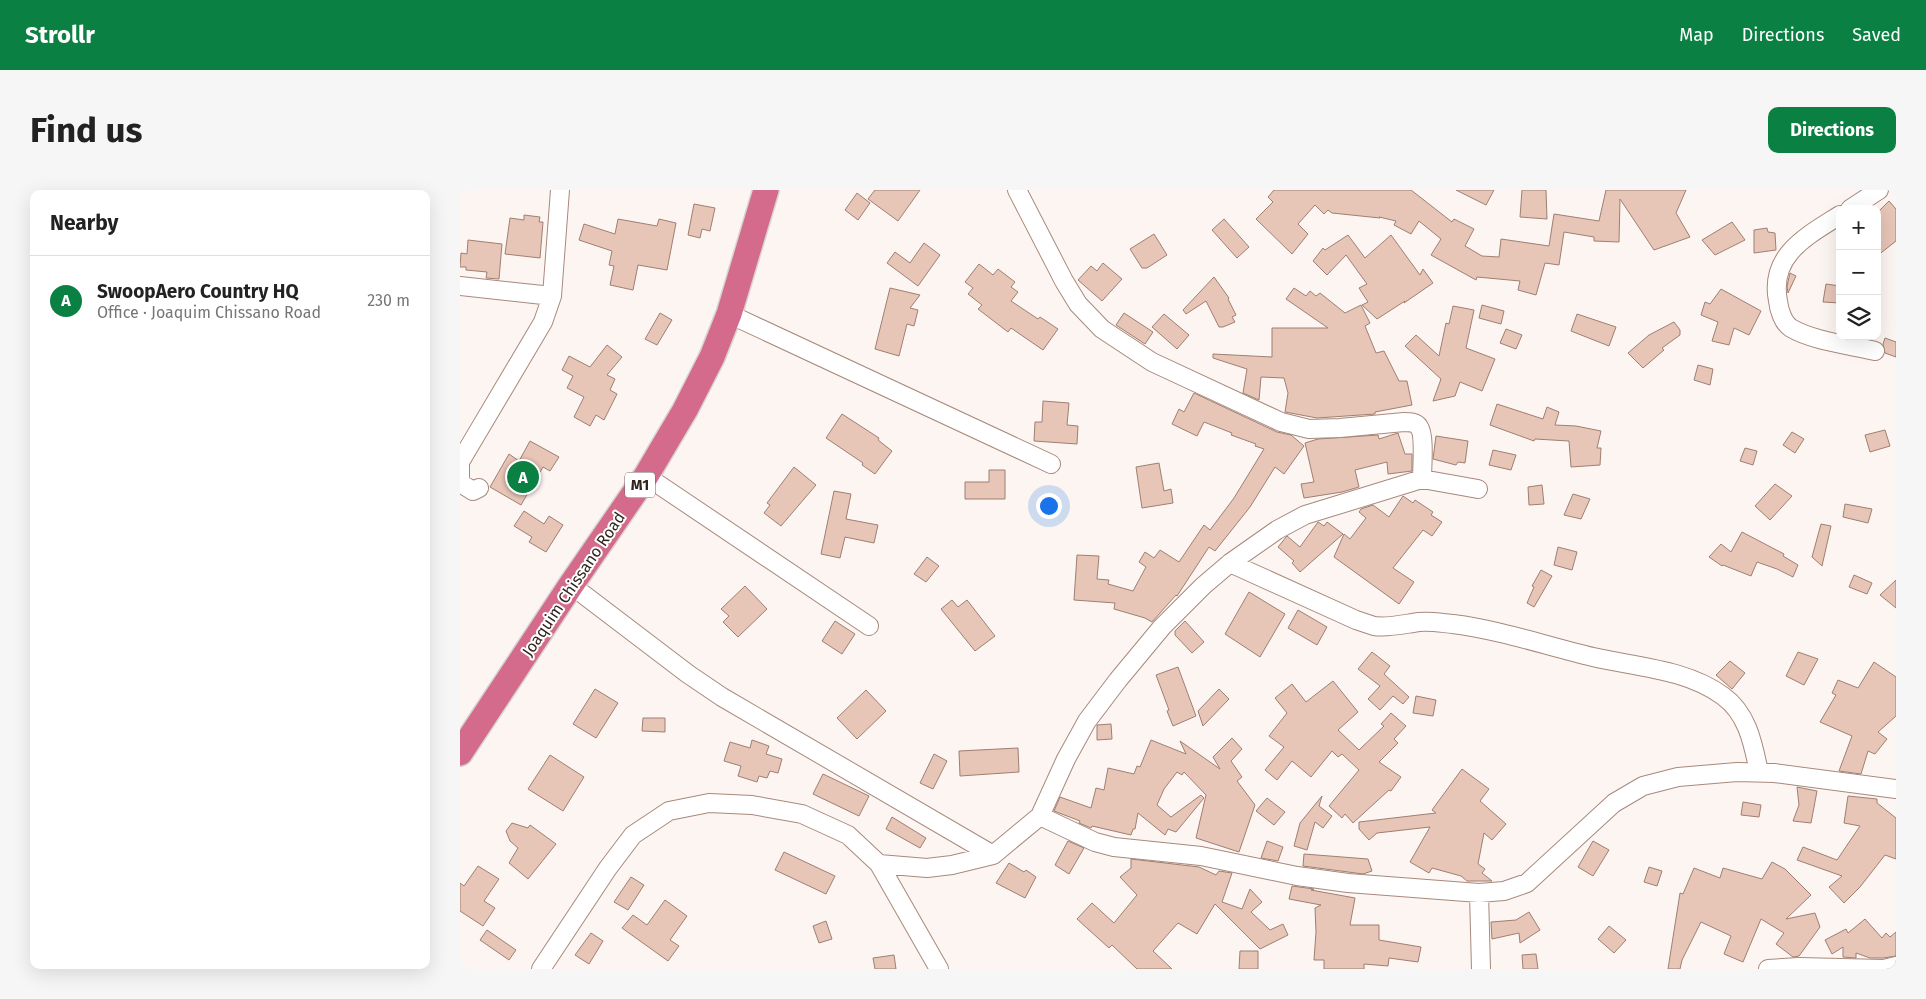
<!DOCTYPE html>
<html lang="en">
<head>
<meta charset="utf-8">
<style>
	:root { --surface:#fff; --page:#f6f6f6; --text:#222; --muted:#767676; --line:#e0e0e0; --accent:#0b8043 }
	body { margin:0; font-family:"Fira Sans",sans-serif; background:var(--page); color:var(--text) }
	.controls { position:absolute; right:15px; top:15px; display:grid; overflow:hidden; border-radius:10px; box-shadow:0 5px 20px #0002 }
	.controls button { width:45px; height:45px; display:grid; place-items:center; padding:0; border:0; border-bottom:1px solid var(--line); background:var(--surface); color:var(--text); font:25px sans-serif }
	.you { position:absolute; left:588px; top:315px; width:18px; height:18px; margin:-12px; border:4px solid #fff; border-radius:50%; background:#1a73e8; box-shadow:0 0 0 8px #1a73e833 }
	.badge { display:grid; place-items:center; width:32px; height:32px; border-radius:50%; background:var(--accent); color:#fff; font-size:16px; font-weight:700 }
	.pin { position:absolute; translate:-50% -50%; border:2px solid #fff; box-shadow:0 1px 5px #0006 }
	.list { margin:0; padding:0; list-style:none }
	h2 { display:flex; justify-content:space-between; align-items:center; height:65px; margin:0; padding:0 20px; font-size:21px }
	h2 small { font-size:16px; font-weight:400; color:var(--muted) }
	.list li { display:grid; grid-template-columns:32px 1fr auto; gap:15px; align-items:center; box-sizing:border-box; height:90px; padding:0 20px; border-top:1px solid var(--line) }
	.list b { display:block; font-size:19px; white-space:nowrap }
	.list p { margin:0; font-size:16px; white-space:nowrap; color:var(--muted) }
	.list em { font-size:16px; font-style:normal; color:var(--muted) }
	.icon { flex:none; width:28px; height:28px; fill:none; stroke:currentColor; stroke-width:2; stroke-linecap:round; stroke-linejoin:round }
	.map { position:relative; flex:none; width:1436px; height:779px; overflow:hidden; border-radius:10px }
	header { display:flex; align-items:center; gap:30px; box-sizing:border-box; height:70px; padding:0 25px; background:var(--accent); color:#fff }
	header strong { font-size:24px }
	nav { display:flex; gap:28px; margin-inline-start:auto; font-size:18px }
	.intro { display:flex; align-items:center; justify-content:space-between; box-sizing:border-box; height:120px; padding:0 30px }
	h1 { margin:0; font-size:35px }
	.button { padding:12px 22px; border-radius:10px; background:var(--accent); color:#fff; font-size:18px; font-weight:700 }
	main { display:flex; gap:30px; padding:0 30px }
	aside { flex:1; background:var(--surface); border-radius:10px; box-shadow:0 5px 20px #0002 }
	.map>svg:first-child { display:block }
	.building { fill:#e7c5b7; stroke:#9f7f72 }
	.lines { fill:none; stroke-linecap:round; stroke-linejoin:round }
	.minor-casing { stroke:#a8897c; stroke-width:20 }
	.highway-casing { stroke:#d6d3d2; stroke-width:28 }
	.minor { stroke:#fff; stroke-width:18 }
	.highway { stroke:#d56b8c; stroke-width:25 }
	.labels { text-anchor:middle; stroke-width:4; stroke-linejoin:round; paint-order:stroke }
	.shield { fill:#fff; stroke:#6f6662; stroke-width:1 }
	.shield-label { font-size:15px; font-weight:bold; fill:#31241f }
	.street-label { font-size:16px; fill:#31241f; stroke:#fff }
</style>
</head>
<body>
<header>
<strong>Strollr</strong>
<nav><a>Map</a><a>Directions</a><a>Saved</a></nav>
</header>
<div class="intro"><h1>Find us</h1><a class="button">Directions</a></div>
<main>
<aside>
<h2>Nearby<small></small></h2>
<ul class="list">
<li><span class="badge">A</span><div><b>SwoopAero Country HQ</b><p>Office · Joaquim Chissano Road</p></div><em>230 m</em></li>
</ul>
</aside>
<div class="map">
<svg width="1436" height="779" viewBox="0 0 1436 779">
	<rect width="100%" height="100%" fill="#fcf5f2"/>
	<path class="building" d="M415,0H460L438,31L408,9Z
		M814,0H951L992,32L994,29L1014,39L1005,56L1022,66L1039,67L1041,49L1089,56L1094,24L1139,31L1146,0H1226L1216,23L1230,47L1194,60L1160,9L1159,52L1134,51V47L1104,42L1099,75L1085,73L1076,105L1058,100L1060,91L1017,87L1016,90L971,65L981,49L959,31L951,44L934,35L936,31L919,27L920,28L872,23L868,20L864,24L855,15L838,34L848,44L832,64L796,29L813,12L808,7Z
		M996,0H1034L1026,15Z
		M1062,0H1086L1087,29L1060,27Z
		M397,3L410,13L398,30L385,20Z
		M1429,11L1436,19V51L1417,66V23Z
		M234,14L255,18L250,41L242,39L240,48L228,45Z
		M64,25L80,27L79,32H83L80,68L45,64L50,28L64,30Z
		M158,29L197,36L199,29L216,33L207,80L178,75L173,100L150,95L154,76L149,75L152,61L119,50L124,34L155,44Z
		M764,29L789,57L777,68L752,40Z
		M1272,32L1285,50L1255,65L1242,50Z
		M1307,38L1308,42L1315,43L1316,60L1294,63V40Z
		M694,44L707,65L687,78H682L670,59Z
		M888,45L905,68L931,45L960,85L963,79L973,93L944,113L945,111L917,129L902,115L908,112L899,98L907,94L886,65L867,85L853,71L863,58L865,60Z
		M8,50L42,54L39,89L26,88L27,82L6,80V77H0L1,63L7,64Z
		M464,53L480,65L458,96L427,73L435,62L450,73Z
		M643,73L662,89L642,111L618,90L631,76L637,81Z
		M519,74L533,85L538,79L555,92L551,97L558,102L551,111L578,129L580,127L598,139L583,160L551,138L548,142L518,119L522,115L508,104L513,98L505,92Z
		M1330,83L1336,86L1328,103L1327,96Z
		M754,87L769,108L768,109L776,125L772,127L775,132L763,137H759L746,111L726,124L723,120Z
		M1366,94L1380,96V113L1363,112Z
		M430,98L460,105L450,118L458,120L454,136L447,134L439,166L415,159Z
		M834,98L846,106L850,101L856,106L860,103L885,123L901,115L910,133L905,136L916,163L924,161L939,191H947L952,215L915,222V224L857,228L825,222L828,203L824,188L801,187L799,210L783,203L787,179L753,168V164L812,167V138H868L826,109Z
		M1261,99L1301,121L1289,145L1274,138L1269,155L1252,151L1258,132L1241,125L1245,112L1250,114Z
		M1022,115L1044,121L1041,134L1019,128Z
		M993,116L1014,120L1006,158L1035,169L1022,201L1000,192L995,206L973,211L981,189L945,156L956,145L979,166L986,133L989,134Z
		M200,123L212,130L197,155L185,149Z
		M664,123L693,142L685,154L656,135Z
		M704,124L729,145L717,159L692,137Z
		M1117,124L1156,137L1149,156L1111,141Z
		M1214,132L1220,140V145L1202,158L1204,160L1183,178L1168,163L1189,145Z
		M1046,139L1062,145L1056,159L1040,153Z
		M1425,148L1436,152V167L1425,163L1423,154Z
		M147,155L162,167L147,185L155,189L150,200L157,204L144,230L136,225L130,236L114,227L124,207L107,198L113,186L102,180L109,166L130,177Z
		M1238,175L1253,179L1250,195L1234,190Z
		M734,203L817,242L831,245L844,256L824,284L815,277L790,317L755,361L749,357L717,406L716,405L692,432L685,428L654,419L655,413L614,410L617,365L639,366L637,389L649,390L648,394L673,401L686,377L679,372L685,362L694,368L700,360L719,372L744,335L750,340L774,308L804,259L795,256L796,254L771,245L772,243L744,232L737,246L712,234L719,219L724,222Z
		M583,211L609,213L607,235L618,236L617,254L574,251L575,232H582Z
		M1037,214L1083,229L1087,217L1099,222L1095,235L1116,236L1141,241L1137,258H1141L1140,275L1111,277L1109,251L1075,249L1074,251L1030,235Z
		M382,224L419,248L418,250L432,261L415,284L402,275L403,273L366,248Z
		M1425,240L1430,256L1410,262L1405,245Z
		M1332,242L1344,249L1335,263L1323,255Z
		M938,243L945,264H952V281L928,284L927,272L895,280L899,297L882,302L844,308L841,294L854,292L845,253L858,249L918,245L919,249Z
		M976,246L1008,251L1005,273L998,272L996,275L973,269Z
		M70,251L99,267L90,281L83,277L61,315L30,297L49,264L59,271Z
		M1285,258L1297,261L1293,275L1280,271Z
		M1033,260L1056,265L1051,280L1029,275Z
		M699,273L704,301L711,299L713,313L682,318L676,277Z
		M334,277L356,295L321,336L304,323L310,315L307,313Z
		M529,280H545V309H505V292H529Z
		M1315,294L1332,306L1310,330L1295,316Z
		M1082,295L1084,314L1069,315L1068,297Z
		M374,301L391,304L386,329L418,335L414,353L385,347L380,368L361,364Z
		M1113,304L1130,309L1121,329L1104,325Z
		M943,306L953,313L955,310L973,322L971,325L982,332L972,346L963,340L933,378L954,392L939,414L874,367L884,344L890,349L906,328L899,322L901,319L913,315L929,327Z
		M1385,314L1412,319L1408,333L1383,327Z
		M64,321L84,334L89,326L103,335L86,362L69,352L72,347L54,336Z
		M858,332L864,336L867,332L883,344L840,382L832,373L834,371L818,357L827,346L840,357Z
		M1361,334L1371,336L1362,376L1352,367Z
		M1282,342L1324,364L1323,366L1338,375L1333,387L1317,379L1297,372L1291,386L1263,375L1262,376L1249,367L1261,354L1271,362Z
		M1098,357L1117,362L1112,380L1094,375Z
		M467,367L479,376L466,392L454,384Z
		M1081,380L1092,386L1074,417L1067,413L1074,397L1072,396Z
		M1394,385L1412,393L1407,404L1389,397Z
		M1436,390V418L1420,405Z
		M285,396L307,419L278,447L263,432L269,426L261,419Z
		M789,402L825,424L800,467L765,444Z
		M492,410L498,417L507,410L535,446L515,461L481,419Z
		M838,420L867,437L857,455L828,438Z
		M375,431L395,444L382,464L362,451Z
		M725,431L744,452L732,463L715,445V441Z
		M912,462L930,476L924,484L949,507L943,514L933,506L920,520L908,509L920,496L898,479Z
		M1338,462L1358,469L1344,495L1326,486Z
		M1270,471L1285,483L1272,499L1256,485Z
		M1414,472L1436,487V526L1418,542L1427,549L1415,564L1408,561L1401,584L1379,581L1392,546L1360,532L1376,505L1372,503L1378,490L1398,498Z
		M718,477L736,526L713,536L707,521L709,520L696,485Z
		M873,491L898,522L878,540L899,560L924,536L921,534L931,523L946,536L934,549L938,553L919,572L941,587L931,601L929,600L893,633L885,624L882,628L869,616L899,580L882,564L878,567L872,561L851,587L832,571L817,590L805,580L824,557L809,546L827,523L815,508L832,494L846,512Z
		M135,499L158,513L136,548L113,534Z
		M759,499L769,509L743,536L738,521Z
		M406,500L426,521L397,549L377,528Z
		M956,506L976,510L973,526L953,523Z
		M183,528H205V542L182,541Z
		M651,534L652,549L637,550V535Z
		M772,548L782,559L771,571L782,587L777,591L795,615L779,662L736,648L746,605L724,582L722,585L717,582L704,599L697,615L711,627L741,605L744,608L716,642L708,639L705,645L678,623L675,639H673L671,645L632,636L631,638L619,633L620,631L594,621L600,607L631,618L636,598L644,600L648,578L674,584L677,576L680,577L691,550L726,564L720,551L760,579L753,567Z
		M292,550L309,556L306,564L322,569L318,583L310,581L307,588L299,586L297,592L278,586L281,576L264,571L270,552L290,558Z
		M558,558L559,582L500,586L499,561Z
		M474,564L487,571L473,599L460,593Z
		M90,565L124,587L103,621L68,599Z
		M1002,579L1029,599L1020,611L1046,634L1032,650L1024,643L1018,674L1025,679L1022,683L1032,691H1007L1001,686L972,678L969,683L950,672L970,637L917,643L909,650L899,639V632L976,623L972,620Z
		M363,584L409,606L399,626L353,604Z
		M1337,597L1357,601L1351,633L1333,631L1339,615Z
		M862,606L859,616L872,626L863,638L855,632L847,660L834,656L840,633Z
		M1388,606L1417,609V613L1436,628V669L1425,665L1400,697L1384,713L1369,697L1382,686L1337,670L1343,657L1377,670L1400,636L1384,633Z
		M807,608L825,622L814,635L796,621Z
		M1283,612L1301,615L1299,627L1281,625Z
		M432,627L466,648L460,658L426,639Z
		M52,633L68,638L70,635L96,654L68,689L49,673L58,658L50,651L46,641Z
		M608,651L624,658L609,684L595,675Z
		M807,651L823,657L818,671L801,668Z
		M1133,651L1149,660L1133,686L1118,677Z
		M324,662L375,686L366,704L315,680Z
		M844,664L908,669L912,681L903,684L843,676Z
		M671,669L739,677L756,685L759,681L772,683L762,712L782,719L790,699L802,712L791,722L810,740L823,734L828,745L800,759L755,714L737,744L718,733L693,761L712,779H677L652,755L649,758L617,729L632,713L654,733L677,705L660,687L671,678Z
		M1312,672L1325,679L1351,705L1326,729L1355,723L1360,737L1339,766L1333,767L1316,754L1324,743L1301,729L1283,772L1264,764L1271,746L1241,732L1222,770L1220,779H1208L1220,703L1223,704L1234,678L1260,688L1263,678L1302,689Z
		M549,673L564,682L566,680L576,687L565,708L536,693Z
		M18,676L39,689L24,711L35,718L23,736L0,721V693L4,696Z
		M1189,677L1202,681L1197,696L1184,692Z
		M171,687L184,695L168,720L154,712Z
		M832,696L854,699L851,700L895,708L890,735H919V750L961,757L958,772L929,768L928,776L904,774V779H864V770H854L856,742L855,718L861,715L829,709Z
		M205,710L227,726L210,750L219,756L208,771L162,738L173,725L187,735Z
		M1069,722L1080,740L1060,753L1059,743L1032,749L1031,732L1056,730Z
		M1405,729L1422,748L1426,743L1430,747L1436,742V766L1423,768H1410L1396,763V768L1383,767V757L1372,764L1365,750L1386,739L1388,743Z
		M366,731L372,749L359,753L353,736Z
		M1149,736L1166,750L1154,763L1138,749Z
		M27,740L56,760L49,770L20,750Z
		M131,743L143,751L129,774L115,765Z
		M780,761H798V779H779Z
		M1076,764L1078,779H1063L1062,765Z
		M434,765L436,779H415L413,768Z"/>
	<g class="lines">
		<defs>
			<path id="minor" d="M557,0L604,91L618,114L642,139L692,172L821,232L849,239L880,238L944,232C949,232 956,232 959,237C965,245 962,278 962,289
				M1390,19L1419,0
				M1380,25C1347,46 1309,65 1318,111C1319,120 1323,133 1331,138C1353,151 1389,155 1415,161
				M0,96L92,106
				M269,124L591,274
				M0,271V293L13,301L19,298
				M0,272L83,132L92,106L100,0
				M186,286L409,436
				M770,373L896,430C902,432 908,434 914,436C929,438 944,434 959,432C970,431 982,433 993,434C1040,440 1087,456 1133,467C1176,477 1226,479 1263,506C1288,524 1293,554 1299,582
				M111,395L228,484L262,507L533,665
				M580,626L635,652L654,657L741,666L837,686L888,693L1019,703L1044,701L1067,693L1154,613L1183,596L1218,587L1277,582L1314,583L1436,599
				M419,674L467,678L492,675L533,665L580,626L606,569L627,531L658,490L702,437L743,396L770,373L817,340L845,325L962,289L1018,299
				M1019,703L1021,779
				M81,779L148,678L173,645L209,621L249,613L292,615L342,624L388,645L419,674L479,779
				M1308,779L1339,777L1424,779L1436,776"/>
			<path id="highway" d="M0,563L111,395L186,286L225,220L252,167L269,124L306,0"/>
		</defs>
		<use href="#minor" class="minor-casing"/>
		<use href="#highway" class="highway-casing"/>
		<use href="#minor" class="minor"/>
		<use href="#highway" class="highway"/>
	</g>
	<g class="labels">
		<rect class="shield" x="165" y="282.5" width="30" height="25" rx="4"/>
		<g class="shield-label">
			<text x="180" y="300">M1</text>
		</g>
		<g class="street-label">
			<text transform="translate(113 394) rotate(-56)" y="6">Joaquim Chissano Road</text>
		</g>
	</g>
</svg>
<div class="controls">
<button>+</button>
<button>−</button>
<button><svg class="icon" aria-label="layers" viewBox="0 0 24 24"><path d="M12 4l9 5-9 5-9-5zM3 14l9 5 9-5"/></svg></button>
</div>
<div class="you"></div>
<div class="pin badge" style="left:63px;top:287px">A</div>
</div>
</main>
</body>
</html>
